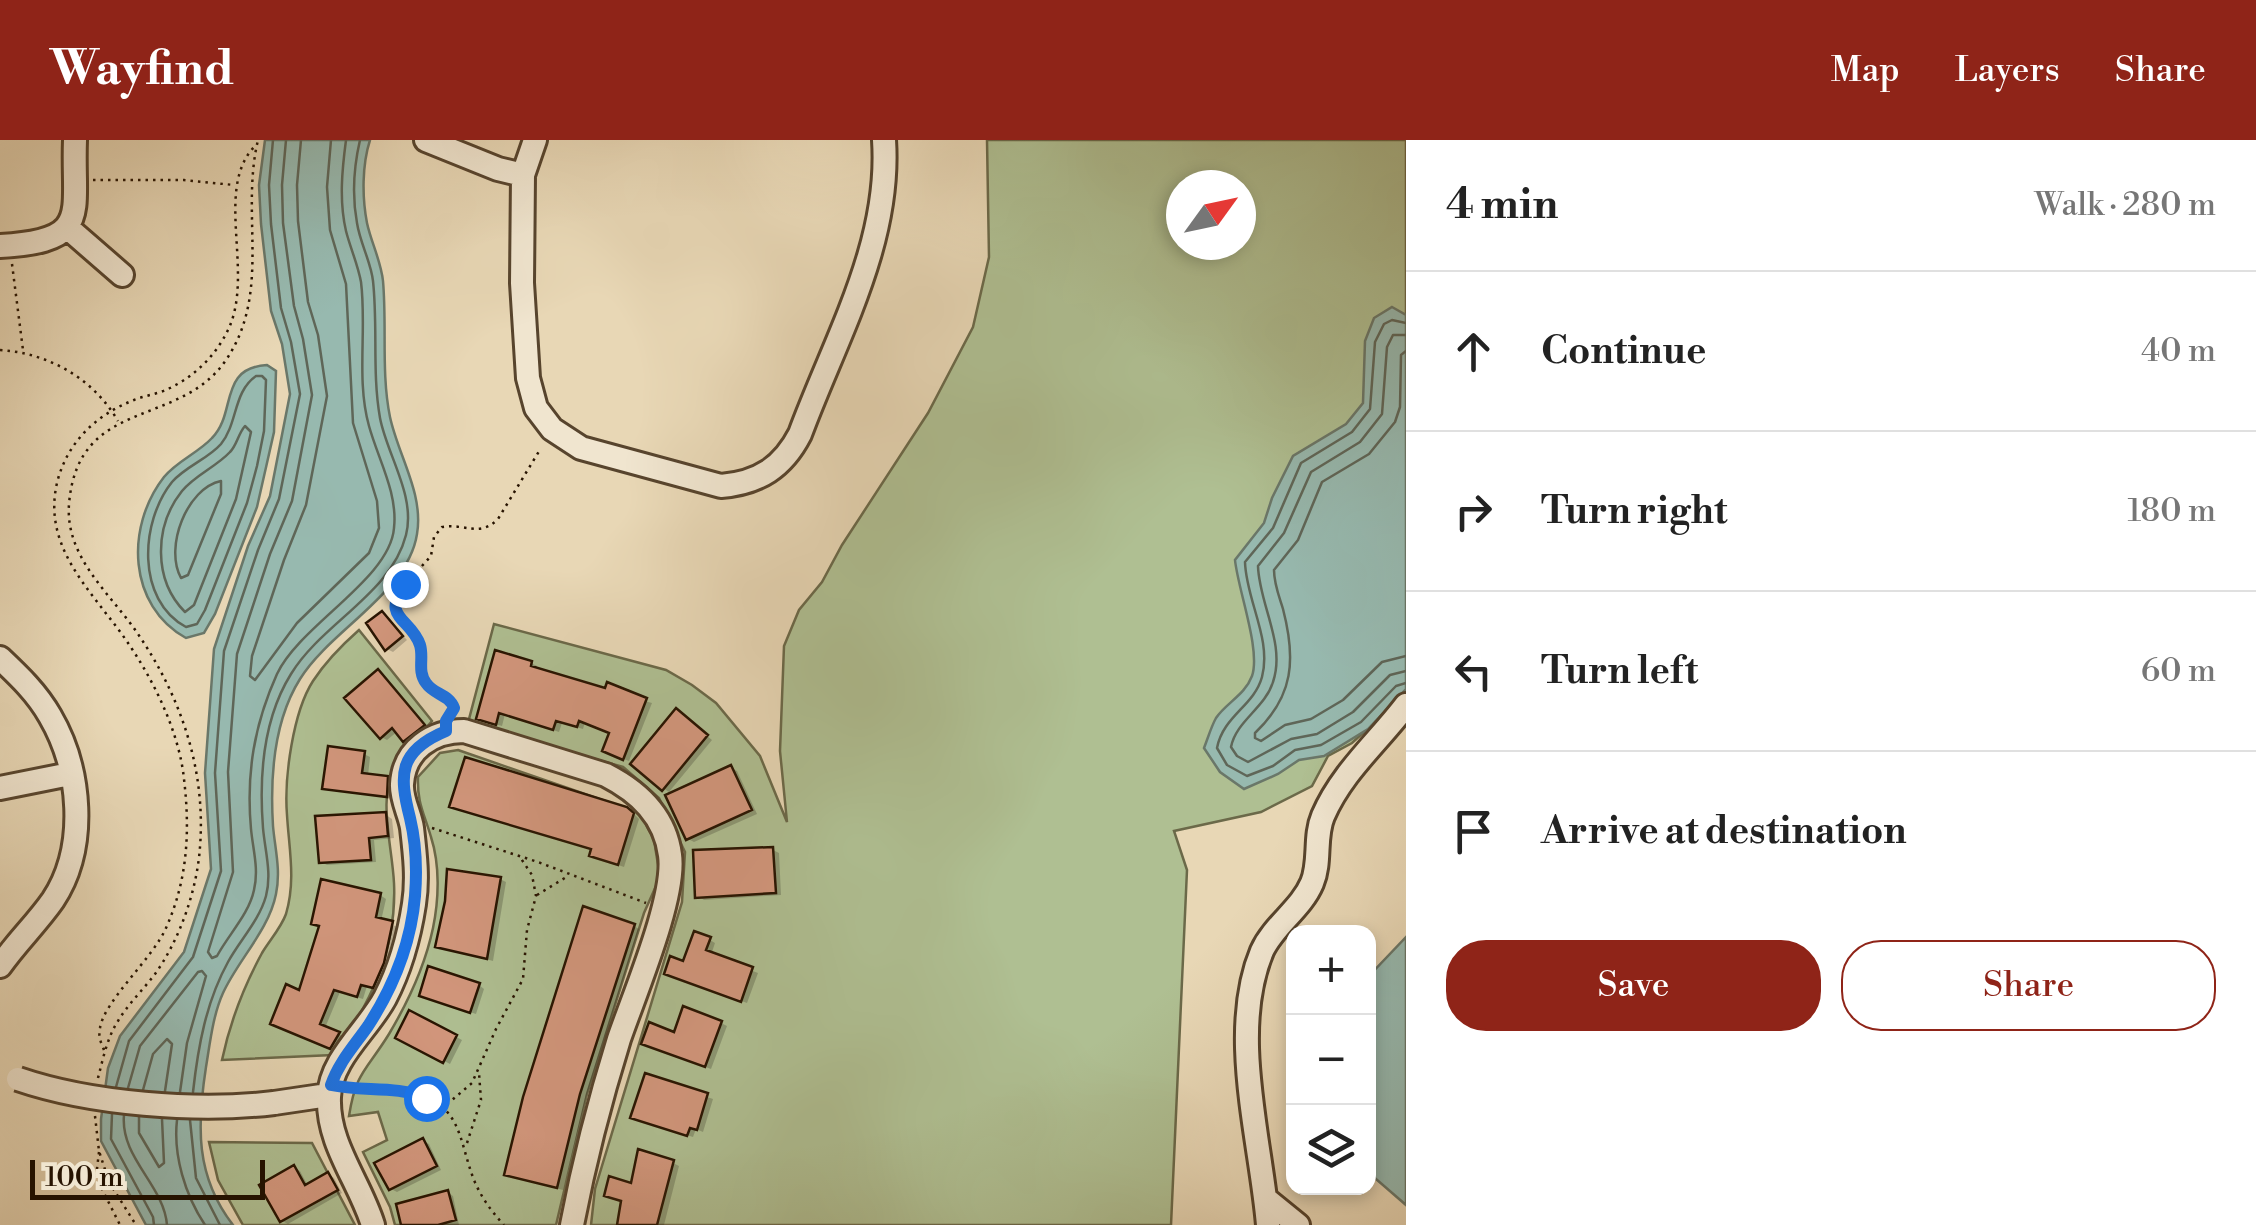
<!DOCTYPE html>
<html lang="en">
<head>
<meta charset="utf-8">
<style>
	:root { --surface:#fff; --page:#f2f2f2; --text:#222; --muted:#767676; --line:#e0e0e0; --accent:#8f2418 }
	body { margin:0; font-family:"Libre Bodoni",serif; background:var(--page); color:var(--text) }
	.controls { position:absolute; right:30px; bottom:30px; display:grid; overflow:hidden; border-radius:20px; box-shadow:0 5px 15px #0003 }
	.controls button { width:90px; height:90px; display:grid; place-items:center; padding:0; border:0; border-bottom:2px solid var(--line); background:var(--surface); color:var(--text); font:50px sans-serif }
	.compass { position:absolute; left:1166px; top:30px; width:90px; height:90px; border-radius:50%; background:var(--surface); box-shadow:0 5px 15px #0003; rotate:57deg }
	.scale { position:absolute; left:30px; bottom:25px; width:235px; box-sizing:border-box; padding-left:10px; border:5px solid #271300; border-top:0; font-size:28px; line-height:35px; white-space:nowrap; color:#271300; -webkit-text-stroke:8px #f0e5cf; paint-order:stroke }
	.stop { position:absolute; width:30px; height:30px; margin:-22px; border:8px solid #1a73e8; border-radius:50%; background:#fff }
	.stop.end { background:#1a73e8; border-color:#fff; box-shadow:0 2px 10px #0008 }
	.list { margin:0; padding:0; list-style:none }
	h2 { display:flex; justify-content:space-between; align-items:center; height:130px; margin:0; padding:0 40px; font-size:42px }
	h2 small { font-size:32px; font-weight:400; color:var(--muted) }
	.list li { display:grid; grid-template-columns:65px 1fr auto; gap:30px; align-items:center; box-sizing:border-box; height:160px; padding:0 40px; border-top:2px solid var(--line) }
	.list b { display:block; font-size:38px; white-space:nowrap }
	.list em { font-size:32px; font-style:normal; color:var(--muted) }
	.actions { display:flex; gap:20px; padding:30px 40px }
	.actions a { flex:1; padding:22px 0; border:2px solid var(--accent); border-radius:40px; text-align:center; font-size:35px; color:var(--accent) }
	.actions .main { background:var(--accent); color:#fff }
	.icon { flex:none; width:55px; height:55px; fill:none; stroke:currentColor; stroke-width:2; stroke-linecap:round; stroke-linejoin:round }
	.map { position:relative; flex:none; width:1406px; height:1085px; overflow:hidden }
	header { display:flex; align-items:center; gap:60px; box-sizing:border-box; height:140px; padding:0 50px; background:var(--accent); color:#fff }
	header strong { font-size:48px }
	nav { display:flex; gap:55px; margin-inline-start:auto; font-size:35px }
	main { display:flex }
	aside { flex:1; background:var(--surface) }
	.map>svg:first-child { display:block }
	.green { fill:#afbf92; stroke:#6b6949; stroke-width:2.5; fill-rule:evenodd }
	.water { fill:#97b9af; stroke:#6a7769; stroke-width:2.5 }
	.shadow { fill:#0003 }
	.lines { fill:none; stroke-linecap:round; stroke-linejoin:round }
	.shore { stroke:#5f6658; stroke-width:2.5 }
	.building { fill:#d3977d; stroke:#271300; stroke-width:2.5 }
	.minor-casing { stroke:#57442d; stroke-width:28 }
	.path { stroke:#271300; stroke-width:2.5; stroke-dasharray:2.5 5; stroke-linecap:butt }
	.minor { stroke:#f0e5cf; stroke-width:22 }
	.minor-bridge-casing { stroke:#57442d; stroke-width:28; stroke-linecap:butt }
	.minor-bridge { stroke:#f0e5cf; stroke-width:22 }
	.route { stroke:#1a73e8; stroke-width:12 }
</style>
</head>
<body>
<header>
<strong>Wayfind</strong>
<nav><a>Map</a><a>Layers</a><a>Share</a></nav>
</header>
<main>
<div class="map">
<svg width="1406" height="1085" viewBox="0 0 1406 1085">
	<rect width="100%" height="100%" fill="#e8d7b5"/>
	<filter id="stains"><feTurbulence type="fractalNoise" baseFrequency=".002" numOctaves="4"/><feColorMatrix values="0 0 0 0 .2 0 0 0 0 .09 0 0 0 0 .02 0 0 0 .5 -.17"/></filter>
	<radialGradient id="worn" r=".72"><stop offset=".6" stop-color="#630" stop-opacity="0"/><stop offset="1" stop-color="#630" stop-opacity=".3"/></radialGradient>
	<path class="green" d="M987,0H1406V554L1352,603L1328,616L1312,646L1261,672L1174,691L1187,730L1171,1085H591L595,1049L682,762L685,712L659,658L623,627L468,583L494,484L666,530L692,545L716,563L760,616L787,682L780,611L784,506L799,470L822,442L842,405L928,273L973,187L989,117ZM1181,45H1241V105H1181Z
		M359,490L432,581C421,595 405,604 396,621C377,659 392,703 394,743C397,808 371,864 333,915L222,920C230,882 243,848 262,813C269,801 281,788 286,774C296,740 289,709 287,675C284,638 293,572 313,541C326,521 342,505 359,490Z
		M458,610L640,673L654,700L660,737L644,773L587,954L556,1085H395L390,1067L363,1012L387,1000L378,972L349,976C356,931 367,930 389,894C408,862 425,826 433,788C439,759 440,725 431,697C424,673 417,663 418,637L440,613Z
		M209,1002L312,1003L355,1085H243L218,1040Z"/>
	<path class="water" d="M265,0H370C362,25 362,57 367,83C371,102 381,121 383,141C387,186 381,233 390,277C398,315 424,354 417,394C408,453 330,490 300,539C273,582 270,637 273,686C275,709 281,730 276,754C269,790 238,820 223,853C213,875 210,903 206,927C197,985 195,1036 233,1085H146L101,1001V979L108,928L120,896L184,812L211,729L205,633L214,509L248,406L270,356L290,254L282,204L271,171L261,84L259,45Z
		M1392,167L1406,175V549L1368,589L1324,616L1299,620L1278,634L1244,649L1220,632L1204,608C1208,598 1211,587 1216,578C1226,563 1245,555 1252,536C1261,510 1238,450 1235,420L1264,383L1272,358L1293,316L1346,284L1363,263L1365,201L1374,178Z
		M267,225L276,231L274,292L257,367L215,474L204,493L186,498C128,466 125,387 164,337C177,321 198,313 212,298C237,273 218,228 267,225Z
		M1406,797V1065L1369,1033L1368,837Z"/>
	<path class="shadow" d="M382,474L407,500L393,512L387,509Z
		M531,523L537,526V531L652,563L629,621L611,614L612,593L585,582L583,589L562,583L559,592L505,574L502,586L484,581Z
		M378,532L429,589L411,603L398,591L387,600L381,597Z
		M682,575L712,600L669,652L663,648Z
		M364,614L370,617L368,636L393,642V659L325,647Z
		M731,628L737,631L757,674L694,702L688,699Z
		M633,673L639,679L624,727L598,718L594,709Z
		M386,675L392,679L394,698L374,700L376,722L327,725L321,722Z
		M773,710L779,713L781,755L704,760L698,756Z
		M500,739L506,742L493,821L437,806Z
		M380,755L386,759L381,781L398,787L382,844L380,850L367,846L363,859L340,852L325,888L345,897L337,911L279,887L301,853Z
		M634,786L639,789L586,958L563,1050L513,1037L507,1034Z
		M710,800L715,803L711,815L758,833L747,863L673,836Z
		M479,845L484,849L476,874L427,858Z
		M410,873L462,900L450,924L398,897Z
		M721,883L727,886L711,929L650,906L675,895Z
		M646,936L713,959L703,992L696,989L693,997L639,980Z
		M423,1001L429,1004L441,1030L397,1052L391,1049Z
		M673,1023L679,1026L664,1085H619L624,1061L607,1055Z
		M294,1027L300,1031L308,1046L328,1034L334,1038L342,1053L288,1084L282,1081Z
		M447,1052L453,1056L459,1085H404Z"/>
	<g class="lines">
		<path class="shore" d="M286,0L282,45L283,83L294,166L303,199L312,255L292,361L270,414L237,514L228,632L233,732L208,812L212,818L217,816C229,794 249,774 254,750C259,729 253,710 251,689C246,634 254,585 277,534C300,485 390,439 394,388C398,353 378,319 369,286C356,240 367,189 361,142C358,125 350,107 346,91C339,61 342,30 346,0
			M301,0L297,45L298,81L308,162L318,195L327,256L306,365L284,420L252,516L250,536L255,540L297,483L369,413L379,388L377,361L353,283L346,144L330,90L327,47L331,0
			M1406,183L1392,180L1384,184L1375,202L1370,269L1352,292L1301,323L1273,388L1245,422C1246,460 1272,499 1262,537C1254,566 1223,576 1217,608L1227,625L1247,636L1273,626L1295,610L1321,605L1361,582L1396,546L1406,543
			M1406,195H1393L1387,207L1382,274L1360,302L1311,332L1284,393L1258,426C1259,464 1286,504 1273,542C1265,568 1236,581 1231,607L1237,616L1248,622L1291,599L1317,594L1353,572L1390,535L1406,531
			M1406,211L1401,215L1400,267L1395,282L1369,314L1322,342L1298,400L1274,430C1274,444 1279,456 1283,469C1296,519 1294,556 1255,593V598L1261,601L1285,585L1311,579L1343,560L1382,522L1406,516
			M256,236H262L266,240L264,291L257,326L247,363L205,470L197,484L186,487C136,460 140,382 172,342C186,326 208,319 221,304C238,283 233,252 256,236Z
			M245,286L251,292L236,359L194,465L185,472C153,440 154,386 182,351C195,335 216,327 230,312C237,305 238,294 245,286Z
			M221,341V354L188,435L181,438C164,407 187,348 221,341Z
			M116,947L129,901L193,817L221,731L215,633L224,511L258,410L279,359L300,254L291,202L281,168L271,84L269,45L273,0
			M128,948L140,906L198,832L202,831L206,836L187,903L180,952
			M143,950L153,914L167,899L172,904L165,951
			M193,952C198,907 206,862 228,822C240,800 259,781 266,756C272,733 265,711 263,688C259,637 263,579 291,534C322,483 391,454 406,395C416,356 387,315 380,278C372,233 378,187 373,141C371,122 360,103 357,83C352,56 354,26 360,0
			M112,974L111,999L153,1077L154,1085
			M124,975C120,1018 164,1045 167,1085
			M139,977V993L159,1027L164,1023L162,979
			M177,980C173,1015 185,1055 205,1085
			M190,980L196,1038L220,1085"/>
	</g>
	<path class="building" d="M382,471L403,496L385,511L366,483Z
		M495,510L532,521L531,526L605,548L607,542L647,558L623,620L602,611L609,593L579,581L577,587L556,581L553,590L499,573L496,585L476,579Z
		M378,529L425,585L403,602L392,588L380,599L344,558Z
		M676,568L708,595L662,651L630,624Z
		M328,606L365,611L362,633L388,636L387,657L322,649Z
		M465,617L627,667L634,673L618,725L589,716L591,709L449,667Z
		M731,625L752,670L686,700L665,655Z
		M386,672L388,696L369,698L371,720L319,723L315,676Z
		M773,707L776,753L695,758L693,710Z
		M447,729L501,737L487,819L435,807L445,761Z
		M321,739L381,753L376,777L393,781L384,823L373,848L361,845L357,857L334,850L320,884L340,892L330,909L270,884L286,844L299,850L319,786L311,784Z
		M583,766L635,784L580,954L557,1048L504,1035L523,957Z
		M694,791L711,797L706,810L753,827L741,862L664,834L670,816L683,821Z
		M428,826L480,843L470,873L419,856Z
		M683,866L722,881L705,927L641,904L649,882L674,892Z
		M409,870L457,895L443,923L395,898Z
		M645,933L708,953L697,990L690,988L687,996L630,978Z
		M423,998L437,1026L389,1050L374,1023Z
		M638,1009L674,1020L657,1085H617L621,1061L604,1056L609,1036L631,1043Z
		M294,1025L305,1045L328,1032L338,1050L280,1082L259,1045Z
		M448,1050L456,1080L438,1085H401L396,1064Z"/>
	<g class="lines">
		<defs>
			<path id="minor" d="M426,0L498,29L523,35
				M535,0L523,35L522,143L528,238L536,268L552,289L581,308L721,346C759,343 783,327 800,294C835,199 891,104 884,0
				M68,88L122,135
				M0,106C93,101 72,74 75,0
				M0,518C19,536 37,553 50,576C81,629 88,707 53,760C37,783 16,803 0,826
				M0,648L70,634
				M274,963L328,955
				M1266,1059L1298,1085
				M373,1085C360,1042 327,1004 329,957C330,919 368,890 385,858C400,829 409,797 414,764C418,739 415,714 412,688C410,674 401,659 402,644C404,609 433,591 464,591L606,635C639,652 665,676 670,715C676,757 634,855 619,899C600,960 584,1022 572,1085
				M1268,1085C1261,1001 1228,892 1262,811C1274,785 1301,769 1312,743C1321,722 1314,697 1323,676C1342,632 1378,602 1406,565"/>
		</defs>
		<use href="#minor" class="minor-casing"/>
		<path class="path" d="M93,40H184L234,45
			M12,124L23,210
			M0,210C48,213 93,238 118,281
			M451,574L452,562L432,550L422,538L420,506L397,475L395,466L401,449L431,416L434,397L442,387C465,383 479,398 498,379L541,308
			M432,688L538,722L646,763
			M537,755L568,736
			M104,910C101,903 98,896 100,888C104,861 153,818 166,788C188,739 190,690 184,639C179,591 153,539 126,500C91,450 40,406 58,339C69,300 98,274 134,260C146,255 159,254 170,248C195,236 216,215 228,190C255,134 214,50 254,7
			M98,938C103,919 107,898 118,881C128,864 143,850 155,834C180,799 197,750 200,707C206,630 181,557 138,494C111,454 65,418 69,364C78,256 179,289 226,220C272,152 240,75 258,0
			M348,949C369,950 390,946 410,951C463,965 458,999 474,1040C481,1057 491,1071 504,1085
			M439,965L452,960L472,943L496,889L523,839L527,790L536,756L532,735L520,717
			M95,976L99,1011L109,1042L136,1085
			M467,1003L481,960L479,933
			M99,1012L96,1037L120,1085"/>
		<use href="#minor" class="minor"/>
		<defs>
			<path id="minor-bridge" d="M18,939C91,964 197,972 274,963"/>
		</defs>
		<use href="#minor-bridge" class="minor-bridge-casing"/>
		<use href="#minor-bridge" class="minor-bridge"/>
	</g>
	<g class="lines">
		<path class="route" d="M405,444C380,478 411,478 420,505C424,518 417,531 426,543C434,555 449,554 454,568L446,581V591C398,611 399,635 410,678C416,703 417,731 415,756C411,803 394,846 368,886C354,906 339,922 331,945C363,952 396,945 426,958"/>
	</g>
	<rect width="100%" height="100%" filter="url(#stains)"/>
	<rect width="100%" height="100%" fill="url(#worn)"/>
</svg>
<div class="controls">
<button>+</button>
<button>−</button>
<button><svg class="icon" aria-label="layers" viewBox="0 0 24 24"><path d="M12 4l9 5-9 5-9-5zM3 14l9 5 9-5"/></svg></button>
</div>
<svg class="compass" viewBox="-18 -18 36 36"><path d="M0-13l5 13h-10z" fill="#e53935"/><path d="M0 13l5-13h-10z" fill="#767676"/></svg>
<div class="scale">100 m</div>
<div class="stop" style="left:426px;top:958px"></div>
<div class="stop end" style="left:405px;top:444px"></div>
</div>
<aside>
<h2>4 min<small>Walk · 280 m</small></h2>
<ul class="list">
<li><svg class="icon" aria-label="ahead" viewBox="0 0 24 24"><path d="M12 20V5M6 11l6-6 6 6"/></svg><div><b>Continue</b></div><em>40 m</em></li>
<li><svg class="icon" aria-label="right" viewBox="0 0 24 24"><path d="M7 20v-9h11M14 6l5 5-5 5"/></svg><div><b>Turn right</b></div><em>180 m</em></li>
<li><svg class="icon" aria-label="left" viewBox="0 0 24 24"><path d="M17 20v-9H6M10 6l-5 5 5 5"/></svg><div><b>Turn left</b></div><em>60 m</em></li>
<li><svg class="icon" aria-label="arrive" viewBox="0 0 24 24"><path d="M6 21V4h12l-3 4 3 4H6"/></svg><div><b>Arrive at destination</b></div></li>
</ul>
<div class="actions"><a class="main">Save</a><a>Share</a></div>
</aside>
</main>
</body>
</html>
